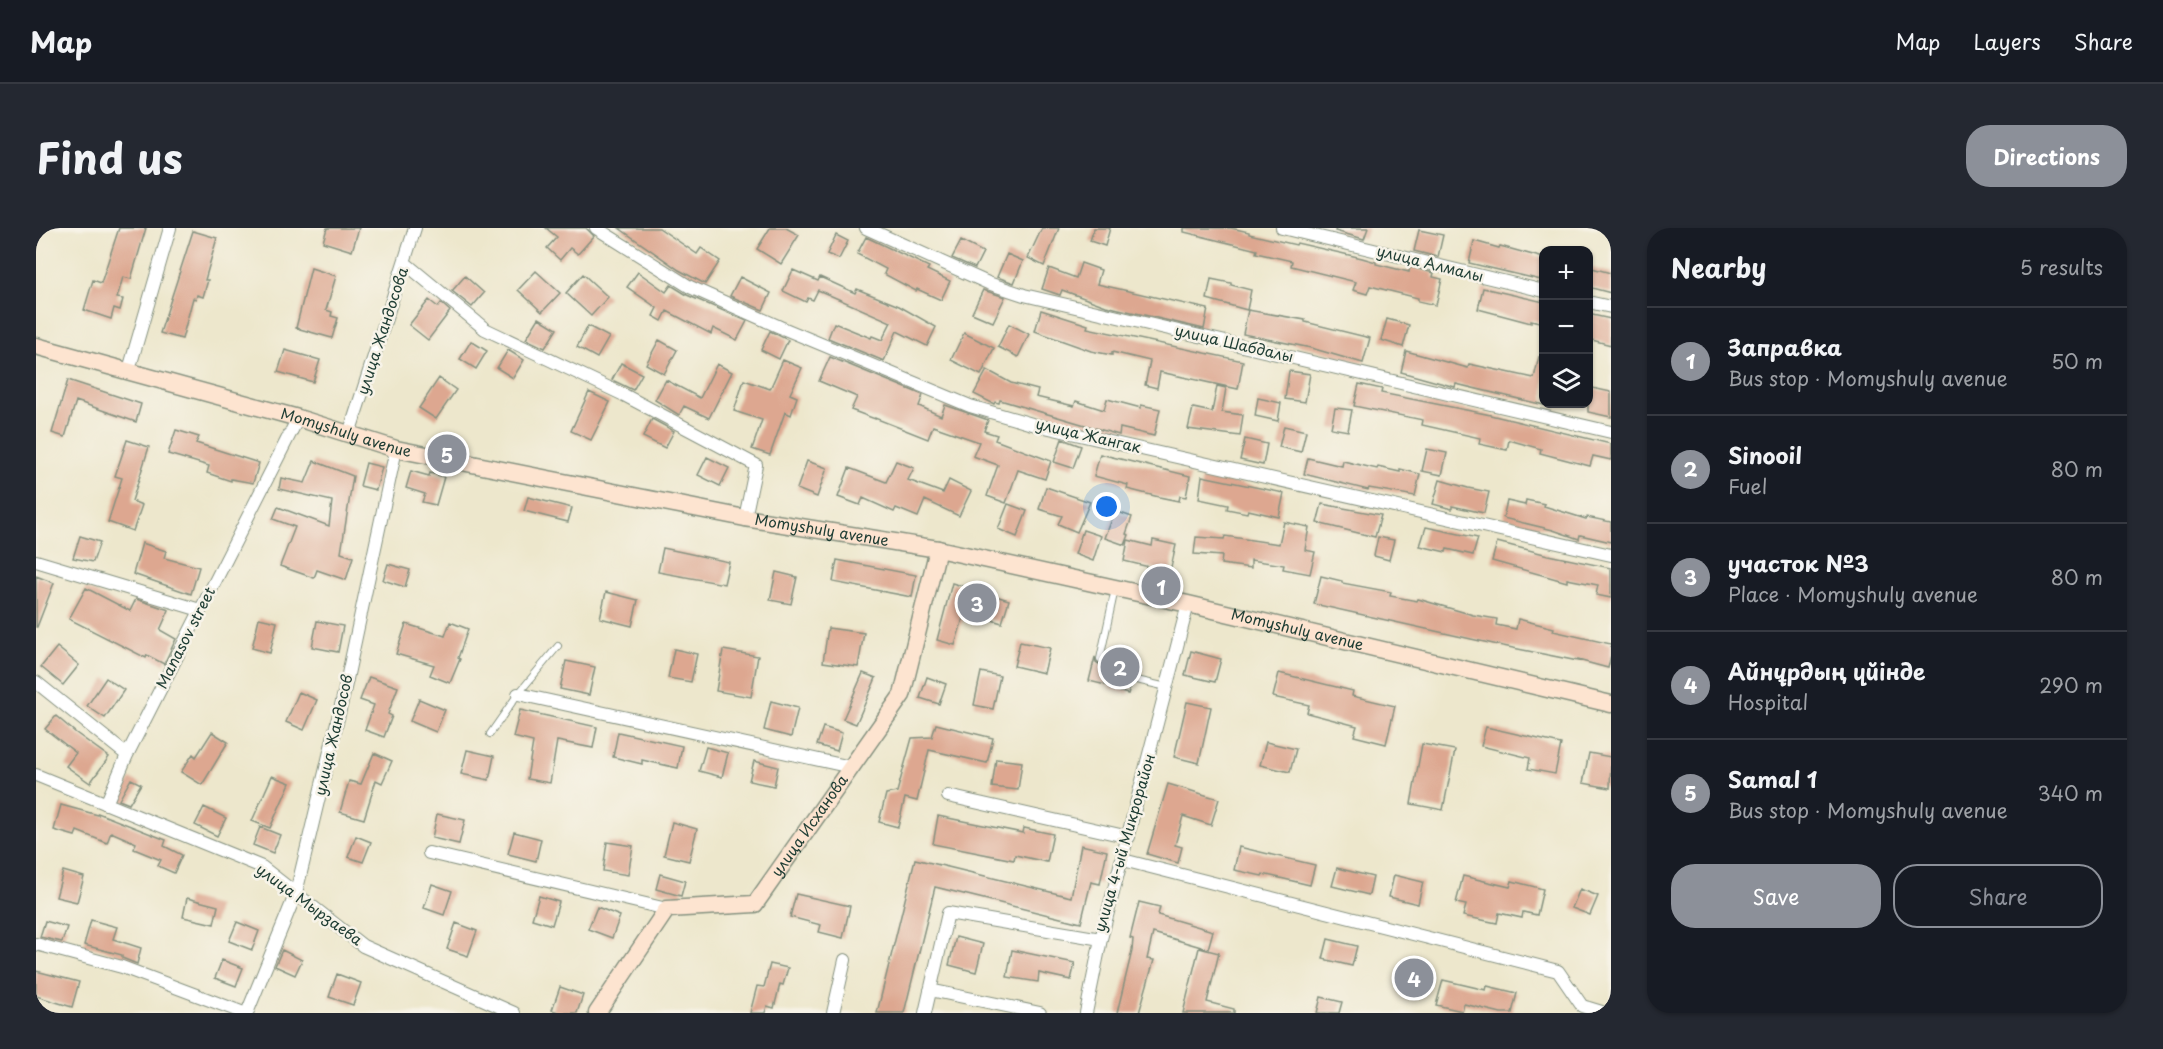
<!DOCTYPE html>
<html lang="en">
<head>
<meta charset="utf-8">
<style>
	:root { --surface:#171b24; --page:#242831; --text:#f1f3f6; --muted:#9ea1a6; --line:#363941; --accent:#8c9099 }
	body { margin:0; font-family:"Playpen Sans",sans-serif; background:var(--page); color:var(--text) }
	.controls { position:absolute; right:18px; top:18px; display:grid; overflow:hidden; border-radius:12px; box-shadow:0 2px 4px #0004 }
	.controls button { width:54px; height:54px; display:grid; place-items:center; padding:0; border:0; border-bottom:2px solid var(--line); background:var(--surface); color:var(--text); font:30px sans-serif }
	.you { position:absolute; left:1071px; top:279px; width:21px; height:21px; margin:-15px; border:4px solid #fff; border-radius:50%; background:#1a73e8; box-shadow:0 0 0 9px #1a73e833 }
	.badge { display:grid; place-items:center; width:39px; height:39px; border-radius:50%; background:var(--accent); color:#fff; font-size:20px; font-weight:700 }
	.pin { position:absolute; translate:-50% -50%; border:3px solid #fff; box-shadow:0 2px 6px #0006 }
	.list { margin:0; padding:0; list-style:none }
	h2 { display:flex; justify-content:space-between; align-items:center; height:78px; margin:0; padding:0 24px; font-size:26px }
	h2 small { font-size:20px; font-weight:400; color:var(--muted) }
	.list li { display:grid; grid-template-columns:39px 1fr auto; gap:18px; align-items:center; box-sizing:border-box; height:108px; padding:0 24px; border-top:2px solid var(--line) }
	.list b { display:block; font-size:22px; white-space:nowrap }
	.list p { margin:0; font-size:20px; white-space:nowrap; color:var(--muted) }
	.list em { font-size:20px; font-style:normal; color:var(--muted) }
	.actions { display:flex; gap:12px; padding:18px 24px }
	.actions a { flex:1; padding:14px 0; border:2px solid var(--accent); border-radius:24px; text-align:center; font-size:21px; color:var(--accent) }
	.actions .main { background:var(--accent); color:#fff }
	.icon { flex:none; width:33px; height:33px; fill:none; stroke:currentColor; stroke-width:2; stroke-linecap:round; stroke-linejoin:round }
	.map { position:relative; flex:none; width:1575px; height:785px; overflow:hidden; border-radius:24px }
	header { display:flex; align-items:center; gap:36px; box-sizing:border-box; height:84px; padding:0 30px; background:var(--surface); border-bottom:2px solid var(--line) }
	header strong { font-size:28px }
	nav { display:flex; gap:33px; margin-inline-start:auto; font-size:21px }
	.intro { display:flex; align-items:center; justify-content:space-between; box-sizing:border-box; height:144px; padding:0 36px }
	h1 { margin:0; font-size:42px }
	.button { padding:15px 27px; border-radius:24px; background:var(--accent); color:#fff; font-size:21px; font-weight:700 }
	main { display:flex; gap:36px; padding:0 36px }
	aside { flex:1; background:var(--surface); border-radius:24px; box-shadow:0 2px 4px #0004 }
	.map>svg:first-child { display:block }
	.building { fill:#dda790 }
	.lines { fill:none; stroke-linecap:round; stroke-linejoin:round }
	.lane-casing { stroke:#869280; stroke-width:8 }
	.street-casing { stroke:#869280; stroke-width:14 }
	.secondary-casing { stroke:#869280; stroke-width:19 }
	.lane { stroke:#fff; stroke-width:6 }
	.street { stroke:#fff; stroke-width:12 }
	.secondary { stroke:#fde4d0; stroke-width:16 }
	.labels { text-anchor:middle; stroke-width:5; stroke-linejoin:round; paint-order:stroke }
	.street-label { font-size:15px; fill:#1f3d34; stroke:#f7f3e8 }
</style>
</head>
<body>
<header>
<strong>Map</strong>
<nav><a>Map</a><a>Layers</a><a>Share</a></nav>
</header>
<div class="intro"><h1>Find us</h1><a class="button">Directions</a></div>
<main>
<div class="map">
<svg width="1575" height="785" viewBox="0 0 1575 785">
	<rect width="100%" height="100%" fill="#f7f3e8"/>
	<filter id="ink" filterUnits="userSpaceOnUse"><feTurbulence type="fractalNoise" baseFrequency=".0167" numOctaves="2"/><feDisplacementMap in="SourceGraphic" scale="12" xChannelSelector="R" yChannelSelector="G"/><feConvolveMatrix kernelMatrix="1 2 1 2 8 2 1 2 1" color-interpolation-filters="sRGB"/></filter>
	<filter id="wash" filterUnits="userSpaceOnUse"><feTurbulence type="fractalNoise" baseFrequency=".008" numOctaves="4" result="noise"/><feDisplacementMap in="SourceGraphic" scale="24" xChannelSelector="R" yChannelSelector="G"/><feGaussianBlur stdDeviation="1.35" result="paint"/><feColorMatrix in="noise" values="0 0 0 0 0 0 0 0 0 0 0 0 0 0 0 0 0 1.4 0 .05"/><feComposite in="paint" operator="in"/></filter>
	<g filter="url(#wash)">
		<rect width="100%" height="100%" fill="#ede7cc"/>
		<g id="blocks">
			<path class="building" d="M83,0H110L95,51L87,49L81,70L87,71L84,82L78,80L75,91L48,82L57,52L65,55Z
				M291,0H323L316,23L287,14Z
				M510,0H550L558,8L542,26L534,20L524,32L511,20L521,9Z
				M583,0H623L661,26L665,20L684,33L669,56L643,42Z
				M734,0H750L763,7L745,36L721,21Z
				M1006,0H1023L1008,38L992,30Z
				M1058,0H1074L1069,18L1054,13Z
				M1148,0H1195L1213,4V6L1260,17L1261,15L1326,30L1340,34V36L1373,44L1374,39L1398,45L1397,49L1406,51L1400,77L1382,73V70L1334,58L1331,66L1317,62L1320,54L1255,38L1256,33L1220,25L1221,22L1148,4Z
				M1300,0H1332L1328,11L1299,3Z
				M1383,2L1407,7L1402,29L1378,23Z
				M157,3L181,10L169,52H172L167,69L161,67L160,71L157,70L146,111L124,105Z
				M800,7L812,13L803,31L791,26Z
				M830,9L893,39L891,42L914,53L905,72L881,61L880,63L848,46L850,41L821,26Z
				M925,13L947,24L939,40L916,30Z
				M1438,13L1463,20L1464,18L1508,30L1505,52L1433,35Z
				M971,26L987,33L978,55L961,49Z
				M1045,35L1065,42L1061,56L1172,81L1168,101L1070,78L1026,62L1024,67L1006,61L1013,40L1040,50Z
				M1552,39L1575,45V65L1552,59Z
				M275,40L300,48L290,82L296,84L295,88L302,90L296,110L260,100Z
				M757,42L782,53L784,49L819,65L821,61L863,78L900,99L891,118L861,103L848,133L792,110L798,95L835,110L836,108L846,112L855,94L782,62L777,72L772,70L770,74L747,63Z
				M500,43L524,65L506,84L482,62Z
				M602,44L630,64L635,57L651,67L711,93L701,112L677,100L675,106L631,83L626,93L617,88L621,80L591,59Z
				M547,46L572,69L555,88L530,65Z
				M429,48L448,65L436,79L416,63Z
				M704,49L735,65L727,82L694,68Z
				M1175,51L1195,55V57L1215,62L1211,82L1171,71Z
				M1447,60L1508,74V95L1495,92V95L1442,81Z
				M947,62L969,69L957,94L936,85Z
				M393,72L402,79L405,75L414,83L392,112L373,97Z
				M1005,82L1052,97L1051,100L1207,133L1202,161L1124,144L1121,160L1109,157L1114,133L1076,124V127L1055,123L999,103Z
				M1212,82L1269,92V94L1334,110L1327,135L1275,120L1207,106Z
				M1552,86L1575,91V117L1552,111Z
				M503,90L521,101L509,120L490,111Z
				M1351,91L1373,97L1367,119L1345,112Z
				M973,96L993,106L982,129L962,119Z
				M552,98L573,109L561,130L541,119Z
				M734,103L752,112L743,131L725,122Z
				M928,105L958,120L945,147L915,132Z
				M623,112L641,122L628,146L610,136Z
				M435,113L451,123L440,141L424,131Z
				M249,122L284,132L277,154L242,144Z
				M472,122L488,132L477,150L461,140Z
				M1370,123L1432,140L1433,136L1498,150L1503,129L1508,130V177L1420,156L1419,159L1365,144Z
				M794,129L887,167L883,178L905,188L909,177L952,192L948,203L961,207L959,212L1015,233L1009,251L982,242L970,275L951,268L962,237L937,228L943,214L897,198L892,211L839,190V191L815,182L821,169L783,153Z
				M747,132L766,140L754,166L761,169L755,187L749,184L734,227L716,221L726,192L698,183L708,152L734,161Z
				M585,135L606,146L597,162L576,152Z
				M681,136L696,144L673,190L648,178L643,187L619,172L630,152L664,170Z
				M951,142L975,155L1002,162L1000,169L1038,178L1040,173L1068,182L1071,171L1105,180V177L1124,181L1118,208L1084,200L1083,207L964,172L963,175L959,174L958,176L938,166Z
				M1253,143L1274,146L1269,174L1249,171Z
				M403,150L420,162L400,191L383,180Z
				M32,152L105,176L100,194L40,173L29,209L16,205Z
				M1323,156L1346,161L1345,165L1450,186L1575,216V232L1557,228L1554,238L1504,225L1505,221L1473,212L1471,222L1443,216L1444,210L1386,197L1387,192L1318,178Z
				M1181,158L1190,160L1186,184L1207,187L1204,208L1152,201L1157,180L1176,184Z
				M1552,159L1575,164V189L1552,184Z
				M553,164L574,174L555,212L535,203Z
				M1222,170L1245,175L1242,193L1219,188Z
				M1299,180L1316,182L1312,203L1295,200Z
				M616,191L638,203L629,220L607,209Z
				M1248,198L1270,203L1265,224L1243,219Z
				M140,202L163,209L160,215L223,235L217,255L195,251V253L171,245L173,238L132,226Z
				M1026,211L1045,218L1037,240L1018,234Z
				M1209,211L1231,216L1227,237L1204,232Z
				M91,212L113,219L96,273L106,277L97,303L72,294L86,250L79,248Z
				M1391,221L1411,225L1406,247L1386,243Z
				M1064,226L1154,248L1150,269L1144,268L1143,273L1123,269L1091,261L1092,257L1058,248Z
				M671,229L693,240L684,258L662,247Z
				M1272,230L1306,238L1307,233L1341,241L1342,239L1364,244V241L1384,246L1379,268L1333,260L1332,262L1268,246Z
				M278,233L317,248L305,325L317,329L310,352L281,342L278,350L244,338L259,299L237,291L242,279L293,298L296,273L243,261L245,250L269,255Z
				M771,233L791,240L781,269L761,261Z
				M860,233L878,240L872,252L907,265L913,252L935,263L923,288L889,272L882,289L860,280L858,284L827,270L824,277L802,269L813,240L850,254Z
				M330,235L346,239L340,262L324,258Z
				M375,243L393,248L394,245L408,249L400,277L386,274L389,266L370,260Z
				M1166,248L1248,265L1243,289L1212,282L1211,285L1191,281L1192,277L1163,271Z
				M1404,252L1432,260L1453,264L1448,285L1416,278V281L1397,276Z
				M1010,259L1054,274L1041,304L1022,296L1026,288L1003,281Z
				M492,269L536,280L532,294L488,283Z
				M1490,272L1509,276L1508,278L1550,291L1551,289L1575,294V314L1544,307L1543,311L1517,302L1467,290L1471,273L1489,277Z
				M972,276L991,283L981,309L962,301Z
				M1286,276L1345,287L1339,309L1281,295Z
				M1079,283L1096,289L1090,306L1093,307L1089,317L1069,310Z
				M1248,294L1273,299L1269,322L1279,324L1274,346L1247,341L1248,337L1215,332V340L1185,336L1186,328L1158,326L1160,309L1188,311L1189,308L1243,316Z
				M1390,299L1442,310L1437,327L1411,321L1410,324L1384,318Z
				M1047,302L1065,308L1057,333L1039,326Z
				M44,308L64,314L57,334L37,330Z
				M1342,309L1358,312L1353,332L1338,328Z
				M1092,312L1116,318L1117,312L1140,317L1134,344L1088,333Z
				M1461,314L1512,327L1575,340V370L1560,367L1562,357L1531,351V354L1456,333Z
				M106,315L130,323L128,330L163,339L155,366L97,346Z
				M627,320L693,334L688,356L622,344Z
				M801,332L880,347L876,369L797,354Z
				M352,336L374,342L369,359L347,352Z
				M740,344L761,349L755,376L734,372Z
				M0,348L18,355L1,399H0Z
				M1285,348L1306,353V355L1355,364L1354,368L1381,373L1382,371L1437,387L1461,391L1460,397L1480,401L1482,391L1518,400L1517,403L1575,416V427L1572,440L1542,432V433L1462,417L1278,376Z
				M916,355L973,372L966,395L929,384L919,417L901,412Z
				M50,360L94,383L100,371L133,382L124,402L140,411L128,436L111,427L110,430L33,391Z
				M570,364L602,372L596,398L564,390Z
				M223,390L241,394L234,425L216,420Z
				M281,393L307,398L302,424L276,419Z
				M414,394L432,401L422,430L424,431L414,455L394,447L398,437L360,426L370,396L409,408Z
				M792,400L828,405L822,439L787,434Z
				M984,414L1014,420L1008,445L978,438Z
				M21,419L43,437L27,457L5,439Z
				M638,421L661,426L655,454L632,450Z
				M687,422L722,428L715,469L680,463Z
				M1155,423L1185,431L1179,454L1149,447Z
				M1059,429L1060,434L1063,436L1069,432L1081,435L1082,431L1100,436L1097,446L1091,449V453L1095,456L1092,466L1074,461V458L1053,453Z
				M530,433L559,439L553,467L524,461Z
				M945,444L964,448L957,481L938,477Z
				M827,445L840,450L820,496L807,491Z
				M1243,445L1317,463L1316,468L1359,478L1350,516L1318,508L1321,498L1271,485L1273,477L1237,469Z
				M333,449L362,459L352,486L356,488L348,509L329,502L338,477L324,472Z
				M891,449L910,456L903,476L884,470Z
				M70,450L88,462L69,490L51,478Z
				M263,464L281,472L268,502L250,494Z
				M383,471L409,482L400,504L374,493Z
				M735,473L762,480L755,509L728,502Z
				M1151,474L1175,479L1163,535L1138,529Z
				M484,482L561,499L557,520L521,513L514,555L491,551L497,514L477,509Z
				M20,488L40,505L73,529L54,555L30,538L40,525L9,501Z
				M900,496L957,510L951,535L893,522L881,573L869,570L862,599L843,594L850,566L861,564L876,510L896,509Z
				M787,499L806,505L801,523L781,517Z
				M1450,499L1525,516L1519,546L1492,541L1494,530L1445,518Z
				M176,504L192,514L166,557L145,544L157,526L160,529Z
				M582,504L646,518L642,540L606,532V536L577,529Z
				M1230,514L1260,521L1254,544L1224,537Z
				M1386,516L1419,522L1407,582L1375,576Z
				M670,519L692,525L686,549L663,543Z
				M431,522L458,528L453,552L425,546Z
				M338,525L356,533L346,555L340,552L328,591L304,584L313,553L325,556Z
				M1553,525L1575,529L1574,560L1547,555Z
				M960,531L986,534L982,562L956,559Z
				M718,533L742,539L738,558L713,553Z
				M236,548L254,555L234,600L216,593Z
				M95,551L105,556L93,576L83,572Z
				M1132,556L1183,571L1175,597L1147,588L1139,617L1146,619L1142,635L1111,626Z
				M25,577L62,587V585L130,612L128,618L146,627L138,645L122,638L125,632L98,621L100,615L75,604L71,615L41,603L39,608L18,602Z
				M168,579L190,590L181,608L159,597Z
				M401,586L429,592L423,616L396,610Z
				M902,588L987,605L988,600L1017,606L1011,634L979,627L978,632L897,616Z
				M636,594L661,601L653,633L628,627Z
				M224,599L244,607L237,625L217,617Z
				M478,604L505,611L500,633L472,626Z
				M320,608L335,614L327,634L312,629Z
				M571,614L597,618L592,647L567,643Z
				M1045,617L1071,623L1064,656L1055,654L1045,695L899,659L868,785H841L879,631L1035,669Z
				M1203,619L1279,637L1274,657L1227,646L1226,648L1198,642Z
				M1301,640L1337,649L1333,667L1296,658Z
				M27,643L48,649L41,674L20,669Z
				M624,646L649,653L645,668L620,661Z
				M1358,647L1387,654L1382,676L1353,669Z
				M1427,648L1474,659L1476,653L1507,661L1501,687L1487,684L1486,690L1463,685L1461,695L1427,688L1430,677L1420,675Z
				M396,656L416,663L408,687L388,680Z
				M1544,661L1562,668L1554,687L1536,680Z
				M760,666L814,678L807,710L783,704L785,697L754,689Z
				M503,668L523,674L516,697L496,691Z
				M151,670L182,678L178,696L147,689Z
				M1103,674L1124,679L1122,687L1177,703L1172,721L1117,705L1111,731L1118,732L1103,785H1081L1096,723L1097,711L1094,710Z
				M561,679L584,688L576,710L552,701Z
				M55,692L81,699L77,711L105,720L101,736L86,730V727L48,717Z
				M9,693L31,699L26,714L4,709Z
				M201,694L223,703L216,722L193,713Z
				M420,695L441,703L432,728L411,721Z
				M920,709L947,716L940,744L913,737Z
				M1292,711L1321,718L1316,738L1287,731Z
				M1163,720L1183,725L1171,774L1198,781V785H1147Z
				M246,722L266,732L259,747L239,738Z
				M976,722L1039,735L1035,752L1003,745L1002,754L971,749Z
				M186,732L207,740L200,758L179,750Z
				M734,736L752,740L747,757L744,756L738,780L731,778L729,785H714L721,758L728,759Z
				M0,743L43,754L36,779L0,768Z
				M301,746L325,755L317,777L293,769Z
				M1407,752L1450,762L1451,758L1481,765L1476,785H1465L1428,776L1426,783L1400,777Z
				M524,759L547,767L541,785H525L516,782Z
				M1285,769L1306,774L1303,785H1281Z"/>
		</g>
	</g>
	<g filter="url(#ink)">
		<use href="#blocks" fill-opacity="0" stroke="#869280" stroke-width="1.5"/>
		<g class="lines">
			<defs>
				<path id="lane" d="M1064,431L1079,361
					M1096,451L1131,459
					M454,506L482,466L522,418"/>
				<path id="street" d="M560,0L654,59L744,99L934,178L996,196L1061,211L1575,327
					M830,0L952,55L988,67L1575,204
					M1246,0L1508,63
					M369,35L449,101L588,167L720,237L709,290
					M1552,74L1575,79
					M93,142L134,0
					M313,206L379,0
					M0,333L164,382
					M0,454L91,527L262,190
					M482,466L815,539
					M0,547L226,639L327,718L478,785
					M912,568L1093,609
					M70,576L91,527
					M393,625L631,681
					M1087,632L1522,743L1546,778L1569,785
					M0,716L86,739L208,785
					M894,762L1004,785
					M211,785L260,665L308,465L360,221
					M797,785L809,732
					M889,785L912,685L1065,711L1152,376
					M1050,785L1065,711"/>
				<g id="secondary">
					<path id="s1" d="M0,118L262,190L360,221L709,290L902,321L1152,376L1575,476"/>
					<path id="s2" d="M561,785L631,681L719,676L866,467L902,321"/>
				</g>
			</defs>
			<use href="#lane" class="lane-casing"/>
			<use href="#street" class="street-casing"/>
			<use href="#secondary" class="secondary-casing"/>
			<use href="#lane" class="lane"/>
			<use href="#street" class="street"/>
			<use href="#secondary" class="secondary"/>
		</g>
	</g>
	<g class="labels">
		<g class="street-label">
			<text transform="translate(1394 36) rotate(14)" y="5">улица Алмалы</text>
			<text transform="translate(347 103) rotate(-72)" y="5">улица Жандосова</text>
			<text transform="translate(1198 116) rotate(13)" y="5">улица Шабдалы</text>
			<text dy="5" stroke="none"><textPath href="#s1" startOffset="322">Momyshuly avenue</textPath></text>
			<text transform="translate(1052 208) rotate(13)" y="5">улица Жангак</text>
			<text dy="5" stroke="none"><textPath href="#s1" startOffset="808">Momyshuly avenue</textPath></text>
			<text dy="5" stroke="none"><textPath href="#s1" startOffset="1294">Momyshuly avenue</textPath></text>
			<text transform="translate(150 410) rotate(-63)" y="5">Manasov street</text>
			<text transform="translate(298 507) rotate(-77)" y="5">улица Жандосов</text>
			<text dy="5" stroke="none"><textPath href="#s2" startOffset="309">улица Исханова</textPath></text>
			<text transform="translate(1089 615) rotate(-74)" y="5">улица 4-ый Микрорайон</text>
			<text transform="translate(273 677) rotate(36)" y="5">улица Мырзаева</text>
		</g>
	</g>
</svg>
<div class="controls">
<button>+</button>
<button>−</button>
<button><svg class="icon" aria-label="layers" viewBox="0 0 24 24"><path d="M12 4l9 5-9 5-9-5zM3 14l9 5 9-5"/></svg></button>
</div>
<div class="you"></div>
<div class="pin badge" style="left:1125px;top:358px">1</div>
<div class="pin badge" style="left:1084px;top:439px">2</div>
<div class="pin badge" style="left:941px;top:375px">3</div>
<div class="pin badge" style="left:1378px;top:750px">4</div>
<div class="pin badge" style="left:411px;top:226px">5</div>
</div>
<aside>
<h2>Nearby<small>5 results</small></h2>
<ul class="list">
<li><span class="badge">1</span><div><b>Заправка</b><p>Bus stop · Momyshuly avenue</p></div><em>50 m</em></li>
<li><span class="badge">2</span><div><b>Sinooil</b><p>Fuel</p></div><em>80 m</em></li>
<li><span class="badge">3</span><div><b>участок №3</b><p>Place · Momyshuly avenue</p></div><em>80 m</em></li>
<li><span class="badge">4</span><div><b>Айнұрдың үйінде</b><p>Hospital</p></div><em>290 m</em></li>
<li><span class="badge">5</span><div><b>Samal 1</b><p>Bus stop · Momyshuly avenue</p></div><em>340 m</em></li>
</ul>
<div class="actions"><a class="main">Save</a><a>Share</a></div>
</aside>
</main>
</body>
</html>
